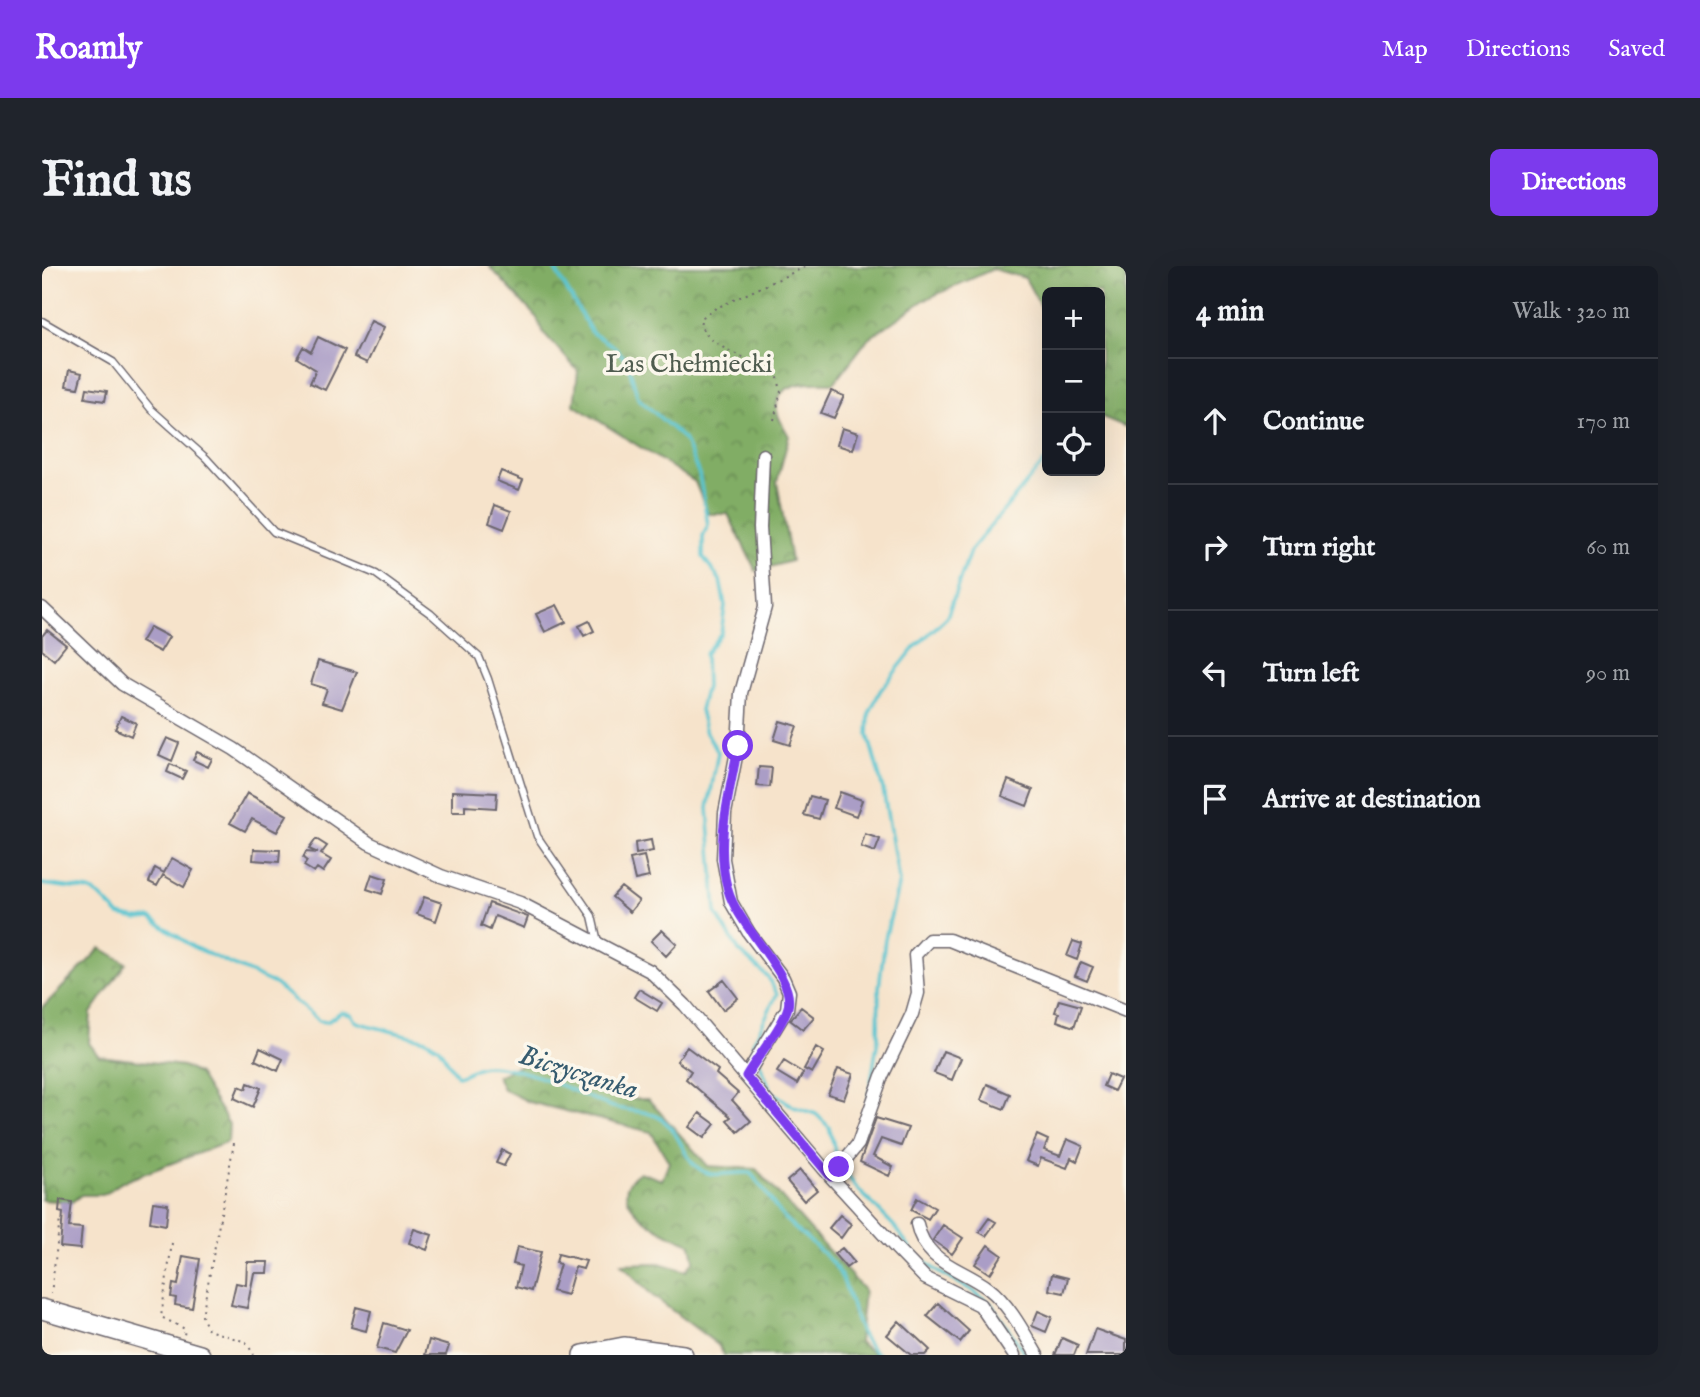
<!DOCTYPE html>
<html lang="en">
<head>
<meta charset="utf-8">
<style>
	:root { --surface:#171b24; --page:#20242c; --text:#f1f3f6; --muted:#9ea1a6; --line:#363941; --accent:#7c3aed }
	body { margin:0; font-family:"IM FELL English",serif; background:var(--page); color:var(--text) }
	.controls { position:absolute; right:21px; top:21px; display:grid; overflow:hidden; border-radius:10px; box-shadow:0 7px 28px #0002 }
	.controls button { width:63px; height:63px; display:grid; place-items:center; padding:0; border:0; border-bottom:2px solid var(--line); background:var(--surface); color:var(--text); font:35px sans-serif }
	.stop { position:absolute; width:21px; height:21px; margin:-16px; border:5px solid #7c3aed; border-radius:50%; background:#fff }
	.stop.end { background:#7c3aed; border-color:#fff; box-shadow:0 2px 7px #0008 }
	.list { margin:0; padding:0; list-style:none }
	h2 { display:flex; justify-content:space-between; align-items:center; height:91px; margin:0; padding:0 28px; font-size:30px }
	h2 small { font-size:23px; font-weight:400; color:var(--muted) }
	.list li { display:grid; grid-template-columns:46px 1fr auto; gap:21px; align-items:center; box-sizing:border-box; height:126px; padding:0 28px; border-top:2px solid var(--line) }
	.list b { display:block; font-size:26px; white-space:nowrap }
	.list em { font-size:23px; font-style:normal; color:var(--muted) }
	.icon { flex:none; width:38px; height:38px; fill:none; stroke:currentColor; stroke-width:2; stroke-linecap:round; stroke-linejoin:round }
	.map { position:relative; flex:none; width:1084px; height:1089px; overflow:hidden; border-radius:10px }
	header { display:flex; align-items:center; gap:42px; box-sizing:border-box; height:98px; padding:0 35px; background:var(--accent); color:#fff }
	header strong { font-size:33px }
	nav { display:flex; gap:38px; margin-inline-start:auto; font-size:24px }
	.intro { display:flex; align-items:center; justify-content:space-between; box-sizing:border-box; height:168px; padding:0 42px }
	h1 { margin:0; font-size:49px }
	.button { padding:18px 32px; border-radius:10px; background:var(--accent); color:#fff; font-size:24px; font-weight:700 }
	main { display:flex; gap:42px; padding:0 42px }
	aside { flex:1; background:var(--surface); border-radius:10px; box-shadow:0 7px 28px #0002 }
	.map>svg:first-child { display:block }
	.forest { fill:url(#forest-crowns); stroke:#526850; stroke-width:2 }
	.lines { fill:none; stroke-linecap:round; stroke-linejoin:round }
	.stream { stroke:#58c4d0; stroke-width:3.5 }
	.building { fill:#aa9dc6 }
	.lane-casing { stroke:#6c666d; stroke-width:9 }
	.street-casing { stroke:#6c666d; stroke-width:15 }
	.primary-casing { stroke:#6c666d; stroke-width:22 }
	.path { stroke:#6c666d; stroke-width:2; stroke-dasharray:2 5; stroke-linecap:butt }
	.lane { stroke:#fff; stroke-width:6 }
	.street { stroke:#fff; stroke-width:12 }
	.primary { stroke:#fff; stroke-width:19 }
	.route { stroke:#7c3aed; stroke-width:9 }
	.labels { text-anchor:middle; stroke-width:7; stroke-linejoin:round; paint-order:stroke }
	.park-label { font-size:26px; fill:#4f5c4f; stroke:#fbf7ec }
	.water-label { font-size:28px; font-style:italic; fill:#355b6f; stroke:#fbf7ec }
</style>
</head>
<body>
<header>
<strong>Roamly</strong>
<nav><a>Map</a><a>Directions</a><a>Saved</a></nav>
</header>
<div class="intro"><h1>Find us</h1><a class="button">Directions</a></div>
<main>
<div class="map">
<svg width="1084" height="1089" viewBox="0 0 1084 1089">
	<defs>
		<pattern id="forest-crowns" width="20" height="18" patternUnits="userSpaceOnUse" patternTransform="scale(1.75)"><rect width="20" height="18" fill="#81ad65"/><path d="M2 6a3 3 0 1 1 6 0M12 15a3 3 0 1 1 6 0" fill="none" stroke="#698c54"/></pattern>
	</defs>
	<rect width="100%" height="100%" fill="#fbf7ec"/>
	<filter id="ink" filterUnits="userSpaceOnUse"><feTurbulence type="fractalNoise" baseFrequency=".0143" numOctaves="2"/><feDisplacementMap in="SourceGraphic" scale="14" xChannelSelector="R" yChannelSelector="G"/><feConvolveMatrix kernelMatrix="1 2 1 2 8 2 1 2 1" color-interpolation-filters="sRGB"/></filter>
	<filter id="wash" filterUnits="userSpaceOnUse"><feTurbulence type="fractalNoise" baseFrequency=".00686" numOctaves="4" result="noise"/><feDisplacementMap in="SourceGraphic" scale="28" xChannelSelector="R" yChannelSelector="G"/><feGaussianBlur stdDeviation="1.57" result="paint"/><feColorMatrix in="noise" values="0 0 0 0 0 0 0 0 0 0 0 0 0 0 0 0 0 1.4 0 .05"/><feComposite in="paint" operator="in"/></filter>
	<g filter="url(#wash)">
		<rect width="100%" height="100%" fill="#f6e3cb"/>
		<path class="forest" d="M447,0H1084V161L1058,150V26H1005V52L983,12L951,3L882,34L826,73L792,117C772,116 731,114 735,145C736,153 743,163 747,170L735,216L749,295L714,305L686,248H666L653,216L532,139L536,105L500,65L495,52Z
			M59,682L84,697L49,747L47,777L57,790L141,800L156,808L187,858L186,876L80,916L61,929H39L30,936L0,934V742Z
			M481,798L552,814L584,833H606L666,900L714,903L822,1024L817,1076L834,1089H682L676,1079L611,1030L579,998L617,997L644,1005L652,994L649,978C624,969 555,935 598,906L620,914L627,896L609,866L487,836L461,823L455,810Z"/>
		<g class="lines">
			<path class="stream" d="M511,0L550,67L573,81L586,97L596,132L642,173L657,208L666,259L661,270V291L678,314L683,340L679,367L663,388L664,421L658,444L664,467L676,486L666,542L674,647L697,685L726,711L735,728L711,777L713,789
				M0,618L47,624L58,630L77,649L95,653L109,652L151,681L233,718L277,755L285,756L299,746L309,748L313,755L321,758L384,774L397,782L415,810C426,808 433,800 444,800C481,799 532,826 565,839C584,847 605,842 621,854C641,869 643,904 670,908C682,909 695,906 708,907C723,922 732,943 748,958C763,972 783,986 795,1003C813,1030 809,1068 837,1089
				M717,795L729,825L752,841L774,848L787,861L794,889L812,919L854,962L871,987L896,1006L928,1023L949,1038L984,1089
				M826,835L836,772L837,722L843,673L857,616L841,523L826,469L827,448L838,425L872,382L905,351L928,285L1001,197"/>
		</g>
		<g id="blocks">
			<path class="building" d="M329,55L342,61L325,97L312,91Z
				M276,71L303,84L283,124L268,117L274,104L255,92L261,81L269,86Z
				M27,104L40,107L36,122L24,120Z
				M45,122L65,125L63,135L43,132Z
				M789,125L802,130L792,152L779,147Z
				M800,162L816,167L811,184L795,179Z
				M459,205L481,214L477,224L455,215Z
				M453,239L469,245L462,263L447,257Z
				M515,339L524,356L503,366L494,348Z
				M547,355L552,365L542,370L537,360Z
				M108,361L127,371L118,386L99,376Z
				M5,364L24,379L12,394L0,384V370Z
				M276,395L315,406L300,443L280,437L285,423L269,418Z
				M79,450L94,457L89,470L73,463Z
				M738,455L755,460L748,479L732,474Z
				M125,472L137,477L130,495L117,489Z
				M155,486L170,493L166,501L151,494Z
				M128,498L144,505L140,513L125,506Z
				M717,501L730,502L728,521L715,520Z
				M966,514L991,524L985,540L960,530Z
				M410,525L455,527L454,542L423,540V546H410Z
				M798,526L820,534L814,550L792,542Z
				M205,527L245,549L235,566L210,553L203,565L188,557Z
				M768,530L783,534L777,553L762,549Z
				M823,568L838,573L833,586L819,581Z
				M274,573L285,580L279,588L289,594L281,606L275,602L272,606L262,600L265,595L261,592L264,586L276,587L267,583Z
				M609,574L611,585L594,588L593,577Z
				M212,583L238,584L237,596L211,594Z
				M602,590L607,611L593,614L588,593Z
				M130,592L151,604L142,621L121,609L115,620L107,616L113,602L122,607Z
				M330,608L345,613L340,628L325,623Z
				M579,621L597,635L588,646L570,631Z
				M382,631L400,637L394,655L375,648Z
				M447,637L486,651L482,662L453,650L448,664L439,660Z
				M620,664L635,678L624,690L609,675Z
				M1031,675L1040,678L1035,694L1025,690Z
				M1039,696L1051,701L1045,715L1033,710Z
				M682,714L696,732L681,744L667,725Z
				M597,723L620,737L615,745L592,731Z
				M1017,734L1039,740L1032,761L1015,755L1017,747L1013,746Z
				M759,741L772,751L761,764L748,754Z
				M645,781L676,804L674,808L696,827L690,834L709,855L696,866L685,854L689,851L644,813L649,805L635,795Z
				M774,781L782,786L770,807L762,803Z
				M218,782L241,793L236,805L213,794Z
				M901,785L919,792L910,814L892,807Z
				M742,795L761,807L755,818L735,806Z
				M796,803L811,808L802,833L786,828Z
				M1066,808L1078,813L1072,825L1061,820Z
				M206,817L219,822L211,841L192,832L197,820L204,823Z
				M945,818L968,828L962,843L939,834Z
				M658,847L673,858L662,872L647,861Z
				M834,852L866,862L859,880L839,873L831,890L851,901L847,910L818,896Z
				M995,869L1006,874L1002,884L1018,890L1025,873L1041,880L1035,895L1029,892L1025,902L999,892L996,900L984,895Z
				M460,884L468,888L462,900L454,897Z
				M758,904L775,924L762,935L745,915Z
				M875,932L893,942L886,953L869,944Z
				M18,934L30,936L27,961L40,962L38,983L18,981L21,947L17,946Z
				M111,936L126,938L124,959L108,956Z
				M798,949L809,958L799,972L787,962Z
				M947,952L954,956L944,970L937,966Z
				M901,959L921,972L910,988L891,974Z
				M372,963L390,969L385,984L367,977Z
				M946,979L960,989L948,1008L933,998Z
				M475,981L499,986L489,1025L474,1021L479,1000L471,998Z
				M800,982L812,996L804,1002L792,988Z
				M516,988L544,995L541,1003L533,1001L525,1029L510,1025L518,998L514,997Z
				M141,990L158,993L150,1042L133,1039L134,1032L129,1031L131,1018L136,1019Z
				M205,996H227L226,1007H212L205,1042L189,1039L194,1017L204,1019Z
				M1010,1008L1026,1012L1022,1027L1007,1024Z
				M896,1037L927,1065L918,1076L885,1050Z
				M314,1041L329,1045L324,1065L309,1061Z
				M996,1045L1010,1051L1004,1066L990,1060Z
				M857,1055L888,1084L883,1089H869L845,1069Z
				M342,1057L365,1064L353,1087L335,1082Z
				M1053,1063L1084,1074V1089H1044Z
				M1020,1072L1036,1079L1032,1089H1013Z
				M387,1074L407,1080L404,1089H383Z"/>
		</g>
	</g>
	<g filter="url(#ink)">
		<use href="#blocks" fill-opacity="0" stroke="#6c666d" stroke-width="2"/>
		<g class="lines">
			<defs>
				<path id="lane" d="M0,55L71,96L109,143L164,192L232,266L334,308L389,348L437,391L446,413L495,570L550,650L556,676"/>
				<path id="street" d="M0,342L80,418L192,483L327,577L399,610L478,637L608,705L643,739L789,911L854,982L883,1012L938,1039L972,1089
					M704,810L745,743L747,726L741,712L707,667L689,636L681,593L683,547L696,480L699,427L723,341L718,262L721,189
					M789,911L816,878L840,810L870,748L876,727L873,689L887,674H907L1084,745
					M875,958C883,997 917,1001 946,1022C967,1038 982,1067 995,1089"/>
				<path id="primary" d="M0,1043L158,1089
					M541,1089L582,1081L641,1089"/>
			</defs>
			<use href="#lane" class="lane-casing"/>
			<use href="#street" class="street-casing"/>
			<use href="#primary" class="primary-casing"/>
			<path class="path" d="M732,154L739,125L736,112C714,90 673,88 658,59L661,51L672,43L765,0
				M192,877L160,1050L166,1064L204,1076L212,1089
				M130,977L119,1051L143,1063L142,1069
				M9,1028L18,953"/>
			<use href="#lane" class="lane"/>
			<use href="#street" class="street"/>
			<use href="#primary" class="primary"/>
		</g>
	</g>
	<g class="lines" filter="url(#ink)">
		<path class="route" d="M696,480C688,528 672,576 686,624C696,661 754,710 746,741C740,762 715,791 704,810L789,911L797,901"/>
	</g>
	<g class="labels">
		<g class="park-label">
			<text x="647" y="106">Las Chełmiecki</text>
		</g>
		<g class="water-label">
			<text transform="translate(537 805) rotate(17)" y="10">Biczyczanka</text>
		</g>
	</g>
</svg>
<div class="controls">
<button>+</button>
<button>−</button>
<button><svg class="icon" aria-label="locate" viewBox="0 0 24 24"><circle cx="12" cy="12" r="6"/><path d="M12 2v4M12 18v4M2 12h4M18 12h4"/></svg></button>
</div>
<div class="stop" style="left:696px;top:480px"></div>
<div class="stop end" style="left:797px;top:901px"></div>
</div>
<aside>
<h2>4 min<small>Walk · 320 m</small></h2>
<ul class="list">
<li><svg class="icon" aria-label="ahead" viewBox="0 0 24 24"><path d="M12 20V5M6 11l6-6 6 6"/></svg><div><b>Continue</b></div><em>170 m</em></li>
<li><svg class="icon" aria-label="right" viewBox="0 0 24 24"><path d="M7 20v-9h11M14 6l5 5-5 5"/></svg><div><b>Turn right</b></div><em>60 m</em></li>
<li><svg class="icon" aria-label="left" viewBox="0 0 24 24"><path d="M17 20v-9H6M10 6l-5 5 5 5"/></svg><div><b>Turn left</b></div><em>90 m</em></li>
<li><svg class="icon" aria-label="arrive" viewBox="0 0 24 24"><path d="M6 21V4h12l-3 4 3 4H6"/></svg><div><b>Arrive at destination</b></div></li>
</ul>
</aside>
</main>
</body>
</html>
